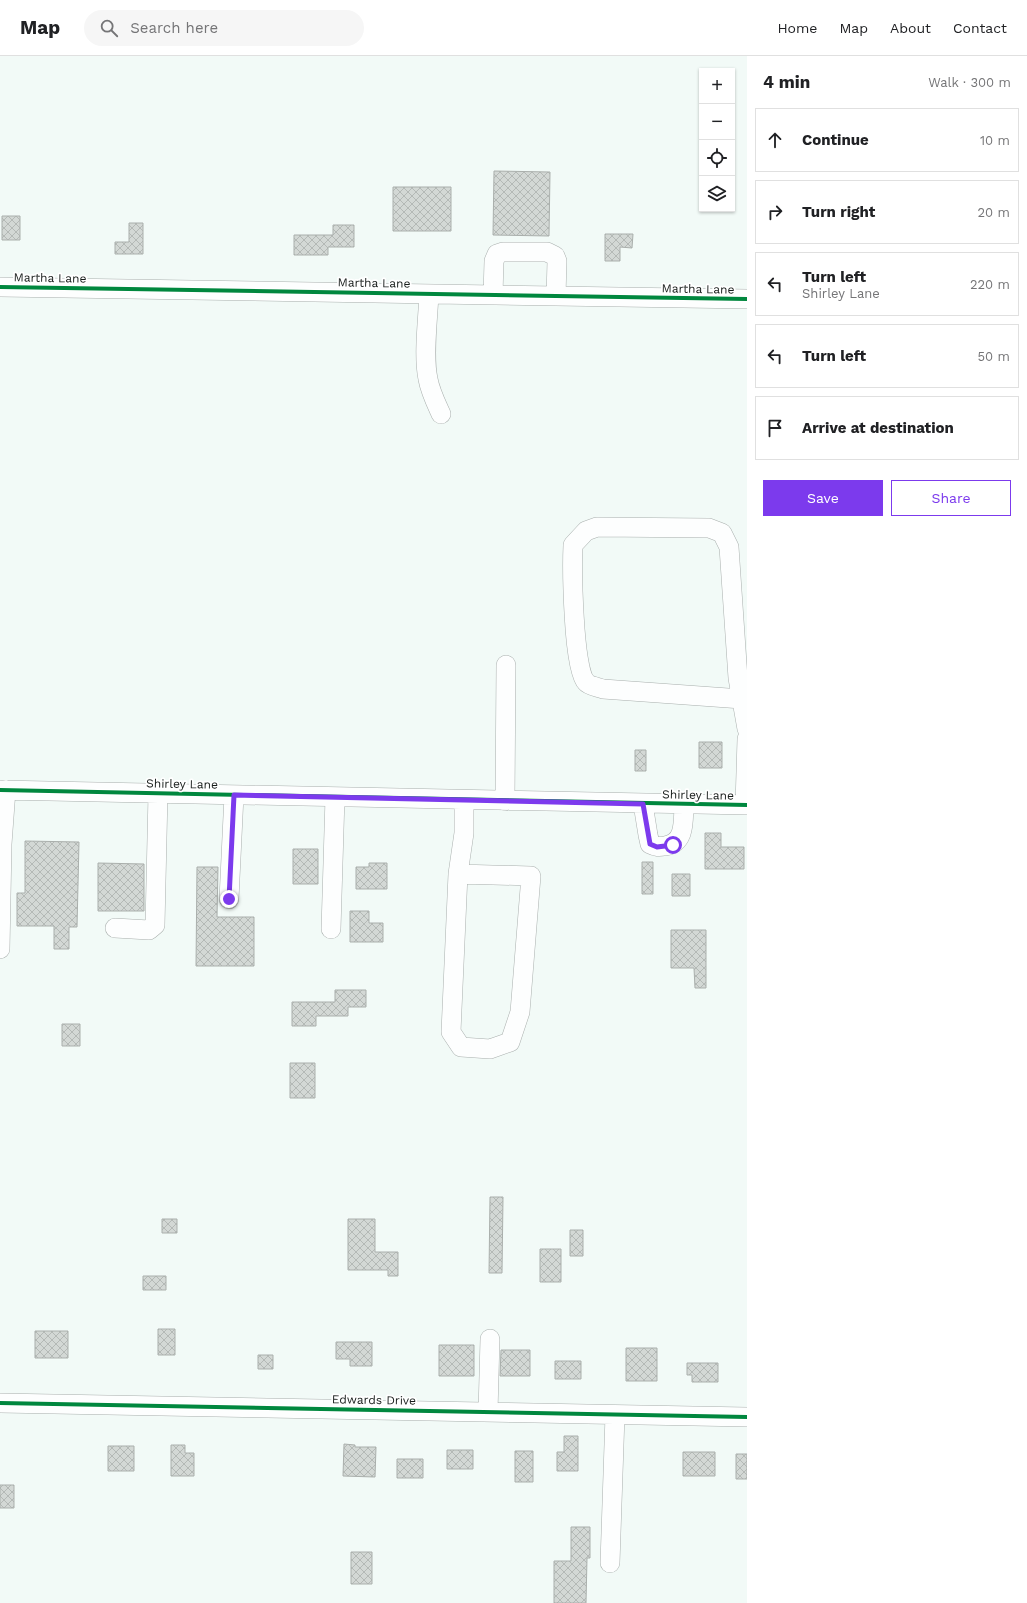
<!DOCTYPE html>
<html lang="en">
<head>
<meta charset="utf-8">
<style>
	:root { --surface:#fff; --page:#f6f6f6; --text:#202124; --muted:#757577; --line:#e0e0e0; --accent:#7c3aed }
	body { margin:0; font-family:"Work Sans",sans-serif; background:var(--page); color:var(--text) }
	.controls { position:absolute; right:12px; top:12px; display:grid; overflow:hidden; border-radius:0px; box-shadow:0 1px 3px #0004 }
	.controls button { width:36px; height:36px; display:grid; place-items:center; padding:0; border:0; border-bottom:1px solid var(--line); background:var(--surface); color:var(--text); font:20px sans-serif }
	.stop { position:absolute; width:12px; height:12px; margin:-9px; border:3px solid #7c3aed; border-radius:50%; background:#fff }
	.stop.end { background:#7c3aed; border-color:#fff; box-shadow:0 1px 4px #0008 }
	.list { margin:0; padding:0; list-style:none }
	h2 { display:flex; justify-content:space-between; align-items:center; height:52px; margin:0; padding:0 16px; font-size:17px }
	h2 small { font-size:13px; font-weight:400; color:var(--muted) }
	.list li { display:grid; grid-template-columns:26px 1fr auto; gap:12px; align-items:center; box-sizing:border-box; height:64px; margin:0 8px 8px; padding:0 8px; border:1px solid var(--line); border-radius:0px }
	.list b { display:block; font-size:15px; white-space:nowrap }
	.list p { margin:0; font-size:13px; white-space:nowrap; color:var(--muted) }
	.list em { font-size:13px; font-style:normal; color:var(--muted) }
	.actions { display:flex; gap:8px; padding:12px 16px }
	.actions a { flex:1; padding:9px 0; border:1px solid var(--accent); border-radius:0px; text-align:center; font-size:14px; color:var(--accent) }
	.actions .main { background:var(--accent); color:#fff }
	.icon { flex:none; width:22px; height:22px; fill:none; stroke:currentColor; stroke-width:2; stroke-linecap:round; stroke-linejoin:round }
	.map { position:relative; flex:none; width:747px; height:1547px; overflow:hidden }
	header { display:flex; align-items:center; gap:24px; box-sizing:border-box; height:56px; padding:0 20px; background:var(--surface); border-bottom:1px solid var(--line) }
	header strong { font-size:19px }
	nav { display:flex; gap:22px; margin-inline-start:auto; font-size:14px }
	.search { width:280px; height:36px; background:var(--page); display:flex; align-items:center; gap:10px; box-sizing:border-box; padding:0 14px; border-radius:22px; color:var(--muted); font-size:15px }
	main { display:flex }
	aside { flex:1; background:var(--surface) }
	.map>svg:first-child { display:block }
	.building { fill:url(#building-cross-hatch); stroke:#aaafac }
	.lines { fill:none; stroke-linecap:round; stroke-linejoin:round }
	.minor-casing { stroke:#a9afad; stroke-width:20 }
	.minor { stroke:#fdfefe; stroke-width:19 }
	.cycleway-casing { stroke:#fff; stroke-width:6 }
	.cycleway { stroke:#00873e; stroke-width:4 }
	.route { stroke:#7c3aed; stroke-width:5 }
	.labels { text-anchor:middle; stroke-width:3.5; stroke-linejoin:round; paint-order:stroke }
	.street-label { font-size:12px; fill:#161b19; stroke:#fff }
</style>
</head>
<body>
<header>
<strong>Map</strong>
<div class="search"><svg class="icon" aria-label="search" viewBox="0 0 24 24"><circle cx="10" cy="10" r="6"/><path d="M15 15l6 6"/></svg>Search here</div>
<nav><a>Home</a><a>Map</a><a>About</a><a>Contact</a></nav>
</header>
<main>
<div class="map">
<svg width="747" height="1547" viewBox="0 0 747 1547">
	<defs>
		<pattern id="building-cross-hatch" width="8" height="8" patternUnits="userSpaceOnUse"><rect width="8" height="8" fill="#d3d8d5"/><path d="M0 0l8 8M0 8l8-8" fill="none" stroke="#b4b9b6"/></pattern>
	</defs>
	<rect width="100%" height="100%" fill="#f2faf7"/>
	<path class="building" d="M494,115L550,116L549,180L493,179Z
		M393,131H451V175H393Z
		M2,160H20V184H2Z
		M129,167H143V198H115V186H129Z
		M333,169H354V191H328V199H294V179H333Z
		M605,178H633L632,192L620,191V205H605Z
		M699,686H722V712H699Z
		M635,694H646V715H635Z
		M705,777H721V791H744V813H705Z
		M25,785L79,786L77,871H69V893H54V870H17V837H25Z
		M293,793H318V828H293Z
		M642,806H653V838H642Z
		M98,807L144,808V855H98Z
		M369,807H387V833H356V811H369Z
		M197,811H218L217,861H254V910H196Z
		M672,818H690V840H672Z
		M350,855H369V867H383V886H350Z
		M671,874H706V932H695L694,912H671Z
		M335,934H366V951H348V960H316V970H292V946H335Z
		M62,968H80V990H62Z
		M290,1007H315V1042H290Z
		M490,1141H503L502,1217H489Z
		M162,1163H177V1177H162Z
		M348,1163H375V1196H398V1220H388V1214H348Z
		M570,1174H583V1200H570Z
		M540,1193H561V1226H540Z
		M143,1220H166V1234H143Z
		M158,1273H175V1299H158Z
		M35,1275H68V1302H35Z
		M336,1286H372V1310H350V1303H336Z
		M439,1289H474V1320H439Z
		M626,1292H657V1325H626Z
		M501,1294H530V1320H500Z
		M258,1299H273V1313H258Z
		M555,1305H581V1323H555Z
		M687,1307H718V1326H692V1319H687Z
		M564,1380H578V1415H557V1396H564Z
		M344,1388L355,1389V1391H376L375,1421L343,1420Z
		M171,1389H185V1397H194V1420H171Z
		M108,1390H134V1415H108Z
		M447,1394H473V1413H447Z
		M515,1395H533V1426H515Z
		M683,1396H715V1420H683Z
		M736,1398H747V1423H736Z
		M397,1403H423V1422H397Z
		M0,1429H14V1452H0Z
		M571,1471H590V1502H587L586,1547H554V1505H571Z
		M351,1496H372V1528H351Z"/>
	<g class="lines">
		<defs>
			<path id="minor" d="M0,231L747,243
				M429,238C428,262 423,300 428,323C430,335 436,347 441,358
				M493,239L494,205L497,198L503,196H547L555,200L557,205L556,240
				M742,643L603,633C598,631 589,630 586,626C573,614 572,511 573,489L586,475L597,471L709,472L722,477L729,491L738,622L747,673
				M0,734L747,749
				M505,745L506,609
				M643,748L648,779L650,788C656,791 659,791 665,790C686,787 683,765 684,748
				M745,749L747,683
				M458,818L531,820L520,956L510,986L490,993L461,991L451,976L458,818L464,777V744
				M229,843L234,739
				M115,872L149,874L155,869L158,738
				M331,873L335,741
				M0,893L2,788L6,734
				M0,1347L747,1361
				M488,1356L490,1283
				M610,1507L615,1359"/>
		</defs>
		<use href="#minor" class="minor-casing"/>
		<use href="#minor" class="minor"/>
		<defs>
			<path id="cycleway" d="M0,231L747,243
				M0,734L747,749
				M0,1347L747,1361"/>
		</defs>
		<use href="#cycleway" class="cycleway-casing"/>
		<use href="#cycleway" class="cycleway"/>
	</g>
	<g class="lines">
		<path class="route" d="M229,843L234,739L643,748L650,788L657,791L673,789"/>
	</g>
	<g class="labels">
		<g class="street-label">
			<text transform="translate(50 222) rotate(1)" y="4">Martha Lane</text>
			<text transform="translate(374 227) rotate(1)" y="4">Martha Lane</text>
			<text transform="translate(698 233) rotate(1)" y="4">Martha Lane</text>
			<text transform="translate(182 728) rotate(1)" y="4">Shirley Lane</text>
			<text transform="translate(698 739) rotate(1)" y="4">Shirley Lane</text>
			<text transform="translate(374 1344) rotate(1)" y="4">Edwards Drive</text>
		</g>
	</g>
</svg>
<div class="controls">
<button>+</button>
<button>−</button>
<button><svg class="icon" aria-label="locate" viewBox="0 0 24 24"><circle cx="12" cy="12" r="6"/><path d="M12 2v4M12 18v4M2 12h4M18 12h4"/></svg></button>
<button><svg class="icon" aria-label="layers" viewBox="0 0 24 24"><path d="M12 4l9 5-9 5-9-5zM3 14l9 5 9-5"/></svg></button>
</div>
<div class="stop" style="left:673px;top:789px"></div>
<div class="stop end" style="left:229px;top:843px"></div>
</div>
<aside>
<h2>4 min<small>Walk · 300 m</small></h2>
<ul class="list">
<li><svg class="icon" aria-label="ahead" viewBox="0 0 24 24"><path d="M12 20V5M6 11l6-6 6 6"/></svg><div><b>Continue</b></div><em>10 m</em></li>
<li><svg class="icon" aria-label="right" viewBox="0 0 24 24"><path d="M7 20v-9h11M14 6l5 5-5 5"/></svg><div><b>Turn right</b></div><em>20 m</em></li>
<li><svg class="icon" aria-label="left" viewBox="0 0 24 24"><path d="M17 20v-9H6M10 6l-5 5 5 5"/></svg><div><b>Turn left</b><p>Shirley Lane</p></div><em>220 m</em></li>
<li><svg class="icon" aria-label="left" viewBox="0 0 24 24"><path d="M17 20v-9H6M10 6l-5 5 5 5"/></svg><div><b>Turn left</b></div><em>50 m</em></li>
<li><svg class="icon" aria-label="arrive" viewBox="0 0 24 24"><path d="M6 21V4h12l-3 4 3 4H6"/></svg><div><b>Arrive at destination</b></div></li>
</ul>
<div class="actions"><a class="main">Save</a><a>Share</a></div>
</aside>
</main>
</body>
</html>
